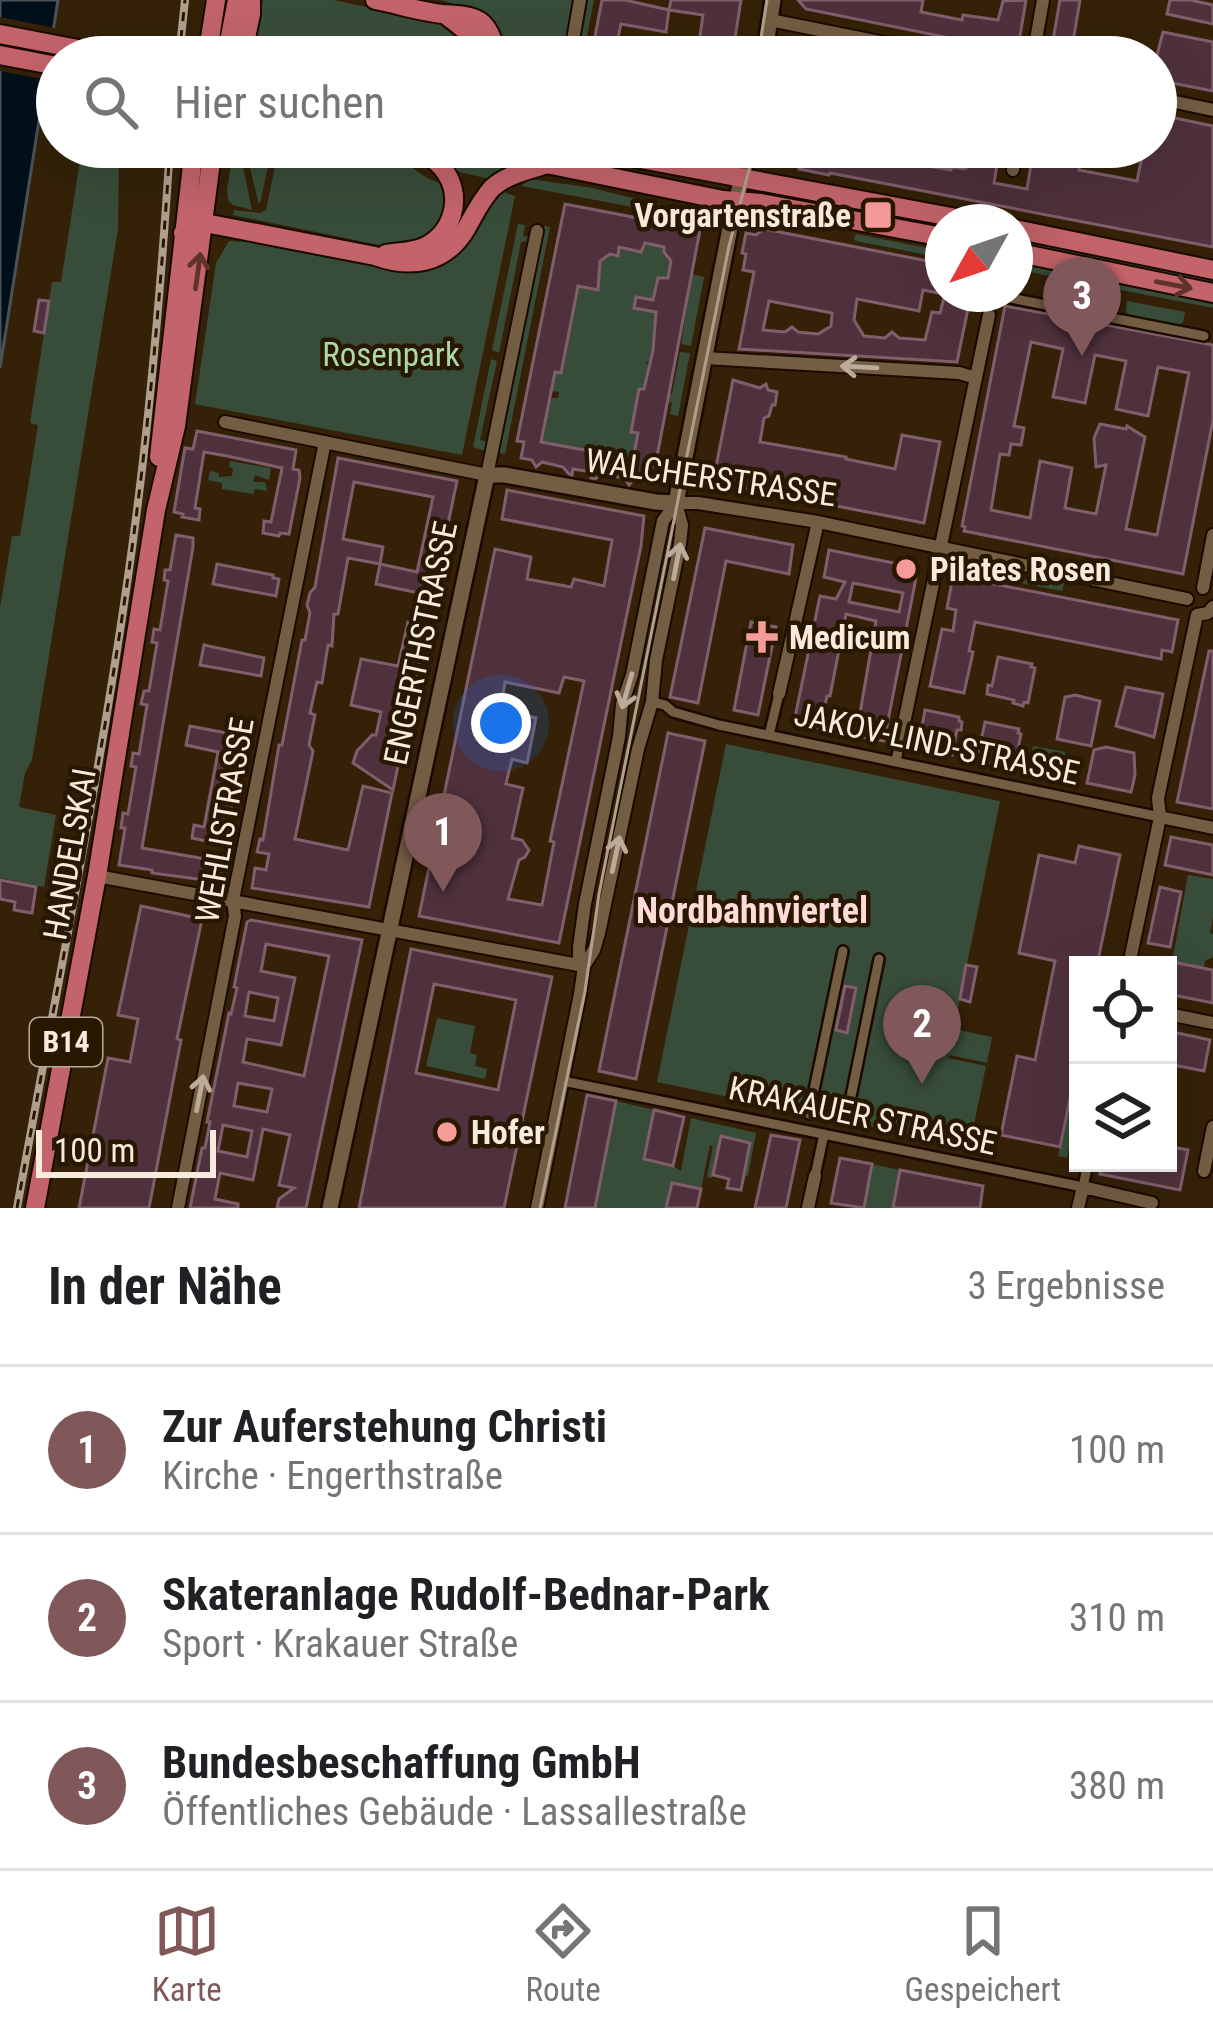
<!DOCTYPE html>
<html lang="de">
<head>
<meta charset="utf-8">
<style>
	:root { --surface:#fff; --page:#f2f2f2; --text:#202124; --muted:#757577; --line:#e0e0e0; --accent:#805859 }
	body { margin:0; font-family:"Roboto Condensed",sans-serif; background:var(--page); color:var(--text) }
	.controls { position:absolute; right:36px; bottom:36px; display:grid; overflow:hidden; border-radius:0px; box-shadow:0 12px 48px #0002 }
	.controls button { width:108px; height:108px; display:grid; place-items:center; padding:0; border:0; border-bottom:3px solid var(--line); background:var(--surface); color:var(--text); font:60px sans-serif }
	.compass { position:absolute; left:925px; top:204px; width:108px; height:108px; border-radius:50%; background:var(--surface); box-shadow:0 12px 48px #0002; rotate:230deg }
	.scale { position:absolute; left:36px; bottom:30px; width:180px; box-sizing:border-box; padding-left:12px; border:6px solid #f8ebdd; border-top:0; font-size:33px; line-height:42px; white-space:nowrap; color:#f8ebdd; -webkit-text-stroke:9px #291801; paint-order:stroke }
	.you { position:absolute; left:501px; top:723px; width:42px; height:42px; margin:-30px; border:9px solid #fff; border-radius:50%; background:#1a73e8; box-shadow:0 0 0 18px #1a73e833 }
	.badge { display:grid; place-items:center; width:78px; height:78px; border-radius:50%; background:var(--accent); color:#fff; font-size:39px; font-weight:700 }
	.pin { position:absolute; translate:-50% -99px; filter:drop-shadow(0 3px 6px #0008) }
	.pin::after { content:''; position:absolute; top:63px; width:42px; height:36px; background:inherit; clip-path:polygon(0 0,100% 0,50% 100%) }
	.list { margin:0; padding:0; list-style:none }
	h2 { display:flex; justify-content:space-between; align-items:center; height:156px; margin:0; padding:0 48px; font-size:51px }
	h2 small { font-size:39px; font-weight:400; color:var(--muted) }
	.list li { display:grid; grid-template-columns:78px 1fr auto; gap:36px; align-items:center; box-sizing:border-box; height:168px; padding:0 48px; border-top:3px solid var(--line) }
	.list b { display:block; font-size:45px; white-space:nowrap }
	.list p { margin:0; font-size:39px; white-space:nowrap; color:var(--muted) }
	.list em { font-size:39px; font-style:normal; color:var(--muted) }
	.icon { flex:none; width:66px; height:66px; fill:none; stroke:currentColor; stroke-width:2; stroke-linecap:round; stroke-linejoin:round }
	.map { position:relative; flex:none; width:1213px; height:1208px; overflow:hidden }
	.search { position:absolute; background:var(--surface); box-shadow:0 12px 48px #0002; left:36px; right:36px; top:36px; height:132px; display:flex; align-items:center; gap:30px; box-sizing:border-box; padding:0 42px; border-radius:66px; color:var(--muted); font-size:45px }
	.sheet { height:660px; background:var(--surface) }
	nav { display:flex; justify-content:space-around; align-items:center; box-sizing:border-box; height:168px; border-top:3px solid var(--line); background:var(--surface); font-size:33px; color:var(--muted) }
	nav a { display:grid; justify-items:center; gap:6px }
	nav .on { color:var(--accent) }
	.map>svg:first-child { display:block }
	.green { fill:#384d39 }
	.water { fill:#00101b; stroke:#4a5255; stroke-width:3 }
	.pier { fill:#342108 }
	.building { fill:#4f313d; stroke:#805e6b; stroke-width:3; fill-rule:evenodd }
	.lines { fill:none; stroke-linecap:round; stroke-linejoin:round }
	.pedestrian-casing { stroke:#1b0a00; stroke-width:14 }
	.minor-casing { stroke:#1b0a00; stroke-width:16 }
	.tertiary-casing { stroke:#1b0a00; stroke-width:20 }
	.primary-casing { stroke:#1b0a00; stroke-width:22 }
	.pedestrian { stroke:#735d43; stroke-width:9 }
	.minor { stroke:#735d43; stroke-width:12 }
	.tertiary { stroke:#735d43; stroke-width:15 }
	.primary { stroke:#c3646a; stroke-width:18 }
	.tram { stroke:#afa08e; stroke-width:3 }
	.rail-casing { stroke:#afa08e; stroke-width:8 }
	.rail { stroke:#291801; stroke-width:3; stroke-dasharray:9; stroke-linecap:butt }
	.oneway { stroke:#5f3326 }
	.oneway2 { stroke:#bcab98 }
	.poi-dot { fill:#f59b99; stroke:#291801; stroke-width:4.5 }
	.labels { text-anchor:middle; stroke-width:9; stroke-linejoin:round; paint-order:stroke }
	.shield { fill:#291801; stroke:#baac9b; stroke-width:3 }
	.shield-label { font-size:30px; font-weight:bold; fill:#f8ebdd }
	.poi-label { font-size:33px; font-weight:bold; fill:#f8ebdd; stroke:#291801; text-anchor:start }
	.park-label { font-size:33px; fill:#aad8ac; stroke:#291801 }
	.street-label { font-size:33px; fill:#f8ebdd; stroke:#291801 }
	.neighbourhood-label { font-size:36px; font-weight:bold; fill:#fedbd9; stroke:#291801 }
</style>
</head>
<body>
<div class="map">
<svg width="1213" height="1208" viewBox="0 0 1213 1208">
	<rect width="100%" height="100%" fill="#342108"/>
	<path class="green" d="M263,0H333L439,22L466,37L475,57H253Z
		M441,0H594L583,57H504L478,12Z
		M234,147H239L252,210L233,205L228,200L227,189Z
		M245,147H272L260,204L258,201Z
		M279,147C315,147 359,140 393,155C411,163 422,180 442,183L446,203L442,223L421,242L384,246L233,215L234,210L260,213L266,210Z
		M439,153L452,156L453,162L471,165L476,160L502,166V170L490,179L454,171Z
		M81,154L119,160L118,229L32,760L25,773L19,807L56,815L44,887L0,878V608L12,536H20L38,425L30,423L52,282H61Z
		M530,179L592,188L665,206L659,212L521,186Z
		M501,191L515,196L462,455L195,404L216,263L229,241L248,242L395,269L487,206Z
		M518,224L525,225L523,236L529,237V241L521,242L499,353L492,350Z
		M544,226L550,227L505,454L499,453Z
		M856,234L943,251V258L856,241L854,239Z
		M1015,237L1213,279V286L1015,246Z
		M621,238L642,245L645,243L666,247L664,253L667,256H672L668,278H658L656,285L666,303L636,297L634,307L660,313L654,326L656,333L650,362H646L649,366L646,390H639L632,432L640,434L635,463L627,458L546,443L538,444L550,398H558L559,392L551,391L555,372H561L581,275L580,286L598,290L600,261L604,258L605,253L577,247L618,255Z
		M1015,258L1213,304V308L1015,269Z
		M692,274L704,277L691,346L681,344Z
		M1066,289L1116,298L1114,308L1110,312L1063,303Z
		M1127,301L1185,312L1183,322L1179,325L1128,315L1126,311Z
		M680,352L690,353L678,416L670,414L672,403L667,401L669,394H672Z
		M491,359L497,361L480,440L488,442L486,451L473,447Z
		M230,461L271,468L269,480L255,475L253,482H265L267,491L255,489L253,494L222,489V483L208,480L210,471L219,473V477L232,476L233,468L229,467Z
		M959,563L970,565L971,569L1005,576L1009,572L1014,574L1015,578L1049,585L1052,581L1064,583L1062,591L957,571Z
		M726,744L1000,801L954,1029L992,1037L987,1063L949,1055L948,1058L986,1066L970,1144L932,1136L931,1139L657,1082Z
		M1033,746L1065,752L1060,777L1028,771Z
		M1188,875L1213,879V917L1210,933L1213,934V957L1205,961L1204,968L1172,962Z
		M437,1018L475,1026L470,1053L477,1055L475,1066L487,1069L485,1079L426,1066Z
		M1073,1087L1078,1088V1103L1067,1158L1058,1156Z
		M616,1101L654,1110L672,1165L681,1171L691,1118L756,1133L748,1176L744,1175L750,1144L721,1137L712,1178L707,1177L713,1146L710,1145L701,1189L672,1184L666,1208H595Z
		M872,1164L900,1170L893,1208H864Z"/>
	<path class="water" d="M0,0H58L0,368Z"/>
	<path class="pier" d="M0,17L60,29L52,81L0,71Z"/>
	<path class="building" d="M602,0H625L669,10L666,32L621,24L617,42L672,52V57H591Z
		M671,0H741L732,57H697L703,15L669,10Z
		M798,0H923L921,12L962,20L963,15L998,20L1003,1L1026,0L1018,48L1014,51L806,9Z
		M1060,0H1080L1073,42L1122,52V57H1050Z
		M1170,0H1190L1213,5V24L1167,14Z
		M1163,32L1213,42V91L1156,80V59Z
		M794,41L850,53L849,57H792Z
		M1156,114L1213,126V247L830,173L829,175L799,169V166L779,162L767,155V151L773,147H824V154L838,147H858L857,150L891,153L890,157L909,160L911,147H931L928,166L951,170L952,167L964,169L1000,148L994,183L1027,189L1034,147H1084L1079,170L1137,181L1144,147H1156Z
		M565,204L700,230L655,467L648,465L645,482L634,480L629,485L624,478L602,474L595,479L591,478L592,472L573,469L572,475L569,474L563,467L542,462L536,467L532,460L521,458L524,442L517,441ZM645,243L664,247V252L671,261L668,278H658L653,300L636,297L634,308L656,312L653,351L644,389H639L631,432L638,433L633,459L541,442L555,372L561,373L578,286L598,290L600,261L610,254L618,256L619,247L641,252Z
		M764,229L943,264V294L923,290L919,311L857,299L854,320L864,336L885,338L892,332L899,338L925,340L932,312L940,313L945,294H971L957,362L739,349L754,272L743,270L746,254L742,253L746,233L756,235ZM769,301L832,313L831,326L818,334L798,332L792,327L785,332L763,330Z
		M39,300L49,301L44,333L34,331Z
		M1005,306L1213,345V420L1183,574L964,531L965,527L962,526ZM1031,342L1063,349L1053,397L1059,398L1085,403L1095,355L1126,361L1116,409L1148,416L1158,367L1189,373L1157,535L1126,529L1145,437L1127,426L1126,429L1100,424L1094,438L1096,467L1106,465L1096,514L1065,508L1072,468L1040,461L1030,518L991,510L1000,454L1009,455L1011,444L1021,445L1024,428L1014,426Z
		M733,380L760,388L766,384L768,390L777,392L775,405H772L769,416L764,418L760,442L846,457V459L895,469L902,435L940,442L924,523L713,482Z
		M197,431L296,450L293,469L299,470L300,478L289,534L280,533L279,536L263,533L264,521L271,522L282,468L227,456L204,452L195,508L200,509L199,520L182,517L183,514L174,512L185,448L193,449Z
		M338,458L457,481L433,596L376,584L380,564L348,558L338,614H334L332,646L328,645L322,683L317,682L310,713L315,715L309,745L313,751L295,839L348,850L363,786L392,793L369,907L252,888L255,868L266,870L269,854L257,852L260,839L263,840L279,745H282L302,640H305L310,613L307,605L310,593L315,587ZM354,482L433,497L417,572L380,564L383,547L343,539Z
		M507,490L644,516L641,546L559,943L419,916L495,549L531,557L527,579L571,587L574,579L604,586L612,540L502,519ZM564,677L584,681L550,841L554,842L542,905L508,899L519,860L525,857L529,850L522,840L512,838L523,788L506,784L512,759L527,763L536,718L500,710L505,682L559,693Z
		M705,528L793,545L789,574L726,561L698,703L670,697Z
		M176,535L193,538V547L142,848L223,862L220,882L152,873V870L119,865L125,828H121L123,813L128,814L136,767L131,766L133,753L139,754L147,705L141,704L144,691H149L157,643L152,642L154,629L160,630L168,581L164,580L165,570H170Z
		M829,550L918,568L884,741L856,736L876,621L846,614L830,696H827L820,728L794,722L820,596L836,599L845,582L824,577ZM853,583L903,593L899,612L849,602Z
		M217,564L273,575V578L279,579L276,596L213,584Z
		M953,576L1178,620L1172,652L1162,650L1161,659L975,622L969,651L973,652L964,693L930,686L942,629L953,631L956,610L947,608Z
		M408,622L427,626L393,790L353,763L357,751L372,735H376L381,712L351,705L361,659L398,666Z
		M751,622L776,627L758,715L734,710Z
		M204,645L264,658L261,676L200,665Z
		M1209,651H1213V809L1177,802Z
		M998,657L1032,664L1031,667L1035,668L1028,703L1024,702L1023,706L1013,703L1014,700L987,694L988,685L992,686Z
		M1126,687L1163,694L1154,737L1116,726Z
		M1075,695L1100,701L1091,746L1057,739L1065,697Z
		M925,710L959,717V721L962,722L961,730H957L952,755L918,748Z
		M985,722L1019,729L1018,733L1021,734L1014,768L977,760Z
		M190,726L242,736V738L248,740L244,757L241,756L224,845L192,838L194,825L204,827L218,752L186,745Z
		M668,733L705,741L636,1079L599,1071Z
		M1106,747L1134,753L1135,775L1131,792L1087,783L1094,750Z
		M1171,837L1213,845V875L1165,865Z
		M1079,846L1120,855L1097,965H1078V1060L1060,1147L1001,1135L1017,1056L1035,1060L1055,961L1019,953L1039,855L1075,863Z
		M0,880L36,887L32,913L14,910L15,902L0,899Z
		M1160,887L1181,892L1170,947L1148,943Z
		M141,906L202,919L177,1039L181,1040L149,1208H79L108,1058L130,1062L138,1019L118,1015Z
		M251,920L362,940L306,1208H277L279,1199L294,1188L279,1185L290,1135L263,1129L253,1180L220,1173L215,1199L238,1204V1208H190L202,1148H205L210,1122H207L229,1013L231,1014L237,988L234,987L247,922ZM266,944L329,956L304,1076L243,1062L247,1039L281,1045L295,978L261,971ZM249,992L278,998L274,1021L245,1016ZM238,1083L272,1089L267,1112L234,1106ZM223,1125L252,1131L247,1157L218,1151Z
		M411,949L552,977L504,1208H359ZM434,984L516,1000L498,1090L416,1073Z
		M1172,962L1213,970V1003L1168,994Z
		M966,965L977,967L970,1002L960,999Z
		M845,986L856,988L847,1033L836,1030Z
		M1168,1031L1210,1040L1204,1071L1168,1064Z
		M587,1095L616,1101L595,1208H565Z
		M654,1110L684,1117L673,1166L644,1159Z
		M771,1135L800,1140L786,1208H755Z
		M721,1136L750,1143L741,1190L727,1188L729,1179L713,1175Z
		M1172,1147L1188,1150L1180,1190L1100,1174L1103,1163H1168Z
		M840,1158L872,1164L864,1208L831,1203Z
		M900,1170L983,1186L980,1208H893Z
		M672,1183L701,1189L697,1208H666Z"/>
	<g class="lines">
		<defs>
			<path id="pedestrian" d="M995,295L1204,336
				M652,702L665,705L673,712L719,725L1160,817
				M769,735L779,694
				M896,761L904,723
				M563,1081L1083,1187L1088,1163
				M809,1114L843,951
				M846,1121L879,959
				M815,1176L824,1134"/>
			<path id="minor" d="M770,20L954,57
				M570,57L580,0
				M1033,57L1043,0
				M1156,98L1213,110
				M1013,170L1017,147
				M705,358L959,373L976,378
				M225,422L487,475L537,231
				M676,503H698L818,522L1187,599
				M1203,588L1213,535
				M1197,615L1208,613L1213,607
				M779,694L818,522
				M904,723L989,315
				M1160,817L1213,828
				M97,876L584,966
				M1129,965L1160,817L1158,798L1197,615
				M584,966L594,950L599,933L638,749L652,702L656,660L680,544L682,525L676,503
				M1168,1014L1213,1023
				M1204,1171L1213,1127
				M178,1208L235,916L233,900L325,442
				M537,1208L580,994L584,966L579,956V947L585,904L619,737L622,704L632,675L663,521L676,503
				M808,1208L815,1176
				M1078,1208L1083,1187L1152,1203"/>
			<path id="tertiary" d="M764,57L773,0
				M330,1208L487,475H505L656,502L676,503L730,228L749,147"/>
			<path id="primary" d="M375,0C397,4 421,12 443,14C480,16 487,18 498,57
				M447,16L475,38L482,57
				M0,34L120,57
				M0,55L57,66
				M207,57L216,0
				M226,57L237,0
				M242,57L251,14V0
				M463,147L723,200L761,203L943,237
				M577,147L978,222
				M1015,229L1213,270
				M183,233L205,223L375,256C411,269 445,264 466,229C474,215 481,200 492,188C506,175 526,171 544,165
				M1015,252L1213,293
				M386,254C398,252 412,252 424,247C452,234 463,199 446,173C439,162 428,155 417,147
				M159,457L194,147
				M35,1208L97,876L156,510L176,426L213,147"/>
		</defs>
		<use href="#pedestrian" class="pedestrian-casing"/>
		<use href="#minor" class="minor-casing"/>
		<use href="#tertiary" class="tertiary-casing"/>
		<use href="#primary" class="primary-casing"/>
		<use href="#pedestrian" class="pedestrian"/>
		<use href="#minor" class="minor"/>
		<use href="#tertiary" class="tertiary"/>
		<use href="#primary" class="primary"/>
		<path class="tram" d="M758,57L767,0
			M540,1208L585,991L599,894L729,246L755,147"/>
		<defs>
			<path id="rail" d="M179,57L185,0
				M17,1208C58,979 106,749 136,518C152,395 162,271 170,147"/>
		</defs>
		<use href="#rail" class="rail-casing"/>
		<use href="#rail" class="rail"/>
	</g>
	<defs><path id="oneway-shaft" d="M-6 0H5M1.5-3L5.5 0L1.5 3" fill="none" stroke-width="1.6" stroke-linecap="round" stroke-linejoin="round" transform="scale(3)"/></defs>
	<g class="oneway">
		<use href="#oneway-shaft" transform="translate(198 271) rotate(-82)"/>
		<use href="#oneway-shaft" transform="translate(1174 285) rotate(11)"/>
	</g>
	<g class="oneway2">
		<use href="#oneway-shaft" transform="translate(859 367) rotate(-177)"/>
		<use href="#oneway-shaft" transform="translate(677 561) rotate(-79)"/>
		<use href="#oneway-shaft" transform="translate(627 691) rotate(106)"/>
		<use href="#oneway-shaft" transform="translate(616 854) rotate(-78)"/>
		<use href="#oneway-shaft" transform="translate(200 1093) rotate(-79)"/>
	</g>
	<g class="poi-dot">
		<rect x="863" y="200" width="30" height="30" rx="6"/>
		<circle cx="906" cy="569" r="12"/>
		<path d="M756 619h12v12h12v12h-12v12h-12v-12h-12v-12h12z"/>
		<circle cx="447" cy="1132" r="12"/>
	</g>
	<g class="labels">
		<rect class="shield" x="30" y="1018" width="72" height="48" rx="9"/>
		<g class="shield-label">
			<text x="66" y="1052">B14</text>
		</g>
		<g class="poi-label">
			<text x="851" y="227" text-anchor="end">Vorgartenstraße</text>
			<text x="930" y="581">Pilates Rosen</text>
			<text x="789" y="649">Medicum</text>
			<text x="471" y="1144">Hofer</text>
		</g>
		<g class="park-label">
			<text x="391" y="366">Rosenpark</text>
		</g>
		<g class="street-label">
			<text transform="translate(711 477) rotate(8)" y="12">WALCHERSTRASSE</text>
			<text transform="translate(420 643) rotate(-78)" y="12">ENGERTHSTRASSE</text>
			<text transform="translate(937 743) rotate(12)" y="12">JAKOV-LIND-STRASSE</text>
			<text transform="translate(224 820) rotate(-80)" y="12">WEHLISTRASSE</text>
			<text transform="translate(69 854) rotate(-80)" y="12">HANDELSKAI</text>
			<text transform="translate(863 1115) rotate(12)" y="12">KRAKAUER STRASSE</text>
		</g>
		<g class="neighbourhood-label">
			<text x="752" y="923">Nordbahnviertel</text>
		</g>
	</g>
</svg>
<div class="controls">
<button><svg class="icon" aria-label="locate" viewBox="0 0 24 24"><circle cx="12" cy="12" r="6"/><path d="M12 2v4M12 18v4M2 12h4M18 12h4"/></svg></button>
<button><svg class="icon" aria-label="layers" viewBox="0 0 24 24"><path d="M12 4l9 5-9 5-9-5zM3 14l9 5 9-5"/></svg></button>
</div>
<svg class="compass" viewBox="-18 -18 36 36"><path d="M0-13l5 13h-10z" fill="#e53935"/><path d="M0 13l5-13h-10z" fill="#757577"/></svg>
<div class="scale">100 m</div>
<div class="you"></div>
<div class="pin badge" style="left:443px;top:892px">1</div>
<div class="pin badge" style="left:922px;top:1084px">2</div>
<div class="pin badge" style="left:1082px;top:356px">3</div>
<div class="search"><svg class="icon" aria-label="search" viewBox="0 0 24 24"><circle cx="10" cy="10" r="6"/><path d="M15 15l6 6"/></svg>Hier suchen</div>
</div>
<section class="sheet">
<h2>In der Nähe<small>3 Ergebnisse</small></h2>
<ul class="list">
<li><span class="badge">1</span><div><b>Zur Auferstehung Christi</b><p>Kirche · Engerthstraße</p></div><em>100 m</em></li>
<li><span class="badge">2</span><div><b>Skateranlage Rudolf-Bednar-Park</b><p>Sport · Krakauer Straße</p></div><em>310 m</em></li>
<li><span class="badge">3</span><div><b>Bundesbeschaffung GmbH</b><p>Öffentliches Gebäude · Lassallestraße</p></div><em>380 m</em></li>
</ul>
</section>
<nav>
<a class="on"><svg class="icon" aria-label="map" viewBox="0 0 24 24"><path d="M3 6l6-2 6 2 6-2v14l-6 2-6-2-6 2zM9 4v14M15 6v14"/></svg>Karte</a>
<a><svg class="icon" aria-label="directions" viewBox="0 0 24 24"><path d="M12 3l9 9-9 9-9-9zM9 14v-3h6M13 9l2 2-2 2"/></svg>Route</a>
<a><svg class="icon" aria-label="saved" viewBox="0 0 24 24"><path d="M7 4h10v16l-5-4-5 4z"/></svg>Gespeichert</a>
</nav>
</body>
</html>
